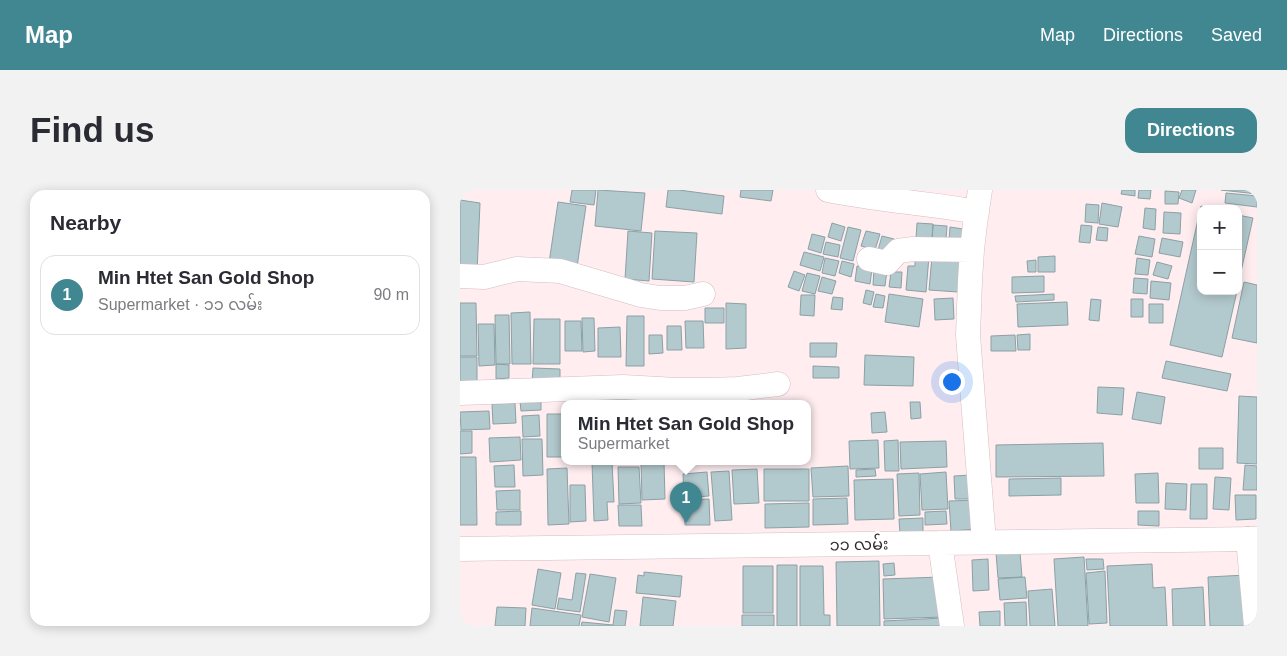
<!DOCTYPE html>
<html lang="en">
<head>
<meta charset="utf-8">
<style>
	:root { --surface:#fff; --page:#f2f2f3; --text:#2b2b33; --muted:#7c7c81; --line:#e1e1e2; --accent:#418792 }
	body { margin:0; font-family:Arial,"Noto Sans Myanmar",sans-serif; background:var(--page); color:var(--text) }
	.controls { position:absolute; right:15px; top:15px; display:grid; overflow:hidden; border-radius:10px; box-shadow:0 2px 12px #0003 }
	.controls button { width:45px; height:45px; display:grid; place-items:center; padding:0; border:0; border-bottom:1px solid var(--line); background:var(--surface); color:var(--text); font:25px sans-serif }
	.you { position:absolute; left:491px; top:191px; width:18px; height:18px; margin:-12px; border:4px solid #fff; border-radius:50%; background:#1a73e8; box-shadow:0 0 0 8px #1a73e833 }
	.badge { display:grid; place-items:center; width:32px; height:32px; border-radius:50%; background:var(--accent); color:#fff; font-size:16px; font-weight:700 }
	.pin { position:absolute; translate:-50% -41px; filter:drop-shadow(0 1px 2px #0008) }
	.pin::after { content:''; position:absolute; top:26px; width:18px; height:15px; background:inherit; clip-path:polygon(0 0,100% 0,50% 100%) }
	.popup { position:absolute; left:101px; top:210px; width:250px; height:65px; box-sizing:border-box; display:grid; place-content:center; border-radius:10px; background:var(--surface); filter:drop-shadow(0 1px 4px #0005); font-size:16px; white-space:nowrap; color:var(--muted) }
	.popup b { font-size:19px; color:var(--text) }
	.popup::after { content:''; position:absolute; left:50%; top:100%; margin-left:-10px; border:10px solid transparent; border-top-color:var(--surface) }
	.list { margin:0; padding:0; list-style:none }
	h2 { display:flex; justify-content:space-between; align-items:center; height:65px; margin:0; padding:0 20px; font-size:21px }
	h2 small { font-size:16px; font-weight:400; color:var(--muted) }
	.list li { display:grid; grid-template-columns:32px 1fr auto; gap:15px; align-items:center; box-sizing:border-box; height:80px; margin:0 10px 10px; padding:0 10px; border:1px solid var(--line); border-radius:15px }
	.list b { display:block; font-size:19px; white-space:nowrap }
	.list p { margin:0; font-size:16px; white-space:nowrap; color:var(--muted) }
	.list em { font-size:16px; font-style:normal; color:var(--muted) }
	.map { position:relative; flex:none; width:797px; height:436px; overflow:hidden; border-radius:15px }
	header { display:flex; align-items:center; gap:30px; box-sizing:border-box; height:70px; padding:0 25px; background:var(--accent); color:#fff }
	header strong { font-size:24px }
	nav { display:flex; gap:28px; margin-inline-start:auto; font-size:18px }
	.intro { display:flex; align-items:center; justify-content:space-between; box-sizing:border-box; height:120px; padding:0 30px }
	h1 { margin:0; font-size:35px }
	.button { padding:12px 22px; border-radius:15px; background:var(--accent); color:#fff; font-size:18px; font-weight:700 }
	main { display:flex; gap:30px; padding:0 30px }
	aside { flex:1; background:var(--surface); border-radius:15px; box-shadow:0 2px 12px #0003 }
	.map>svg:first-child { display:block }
	.building { fill:#b2c9cd; stroke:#8ba1a5 }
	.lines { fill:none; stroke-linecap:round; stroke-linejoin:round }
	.street-casing { stroke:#d4bec2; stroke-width:25 }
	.street { stroke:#fff; stroke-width:24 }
	.labels { text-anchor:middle; stroke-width:5; stroke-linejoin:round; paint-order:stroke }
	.street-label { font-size:16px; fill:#32292b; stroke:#fff }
</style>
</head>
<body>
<header>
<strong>Map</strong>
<nav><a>Map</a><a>Directions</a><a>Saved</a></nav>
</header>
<div class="intro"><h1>Find us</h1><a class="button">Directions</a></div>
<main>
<aside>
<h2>Nearby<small></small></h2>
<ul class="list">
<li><span class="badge">1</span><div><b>Min Htet San Gold Shop</b><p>Supermarket · ၁၁ လမ်း</p></div><em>90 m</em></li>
</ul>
</aside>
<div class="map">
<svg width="797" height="436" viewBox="0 0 797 436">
	<rect width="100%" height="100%" fill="#ffedf0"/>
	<path class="building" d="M112,0H136L134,15L110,12Z
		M138,0L185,3L181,41L135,36Z
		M208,0H219L264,6L262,24L206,17Z
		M281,0H313L311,11L280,7Z
		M662,0H675V6L661,4Z
		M679,0H691L690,9L678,8Z
		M722,0H736L732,13L719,8Z
		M761,0H797V4Z
		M705,1L719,2L718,14H705Z
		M766,3L797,6V17L765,13Z
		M0,10L20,13L17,83L0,81Z
		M98,12L126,16L117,77L89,73Z
		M642,13L662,17L658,37L639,34Z
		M626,14L639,15L638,33L625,32Z
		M741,16L751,19H741V101H777L762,167L710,155Z
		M685,18L696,19L695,40L683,38Z
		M704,22L721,23L720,44L703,43Z
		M778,25L793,28L778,95Z
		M372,33L385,37L381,51L368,47Z
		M457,33L473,34L472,50L456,48Z
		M473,35L487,36L486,50L472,49Z
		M621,35L632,36L630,53L619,52Z
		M388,37L401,40L393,71L380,68Z
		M490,37L503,39L502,51L489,50Z
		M638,37L648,38L647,51L636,50Z
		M168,41L192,43L189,91L165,89Z
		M195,41L237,43L234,92L192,89Z
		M406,41L420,44L415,60L401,56Z
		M352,44L365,47L361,63L348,59Z
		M422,46L434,49L431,63L418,60Z
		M679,46L695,49L692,67L675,64Z
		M702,48L723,52L720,67L699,63Z
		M366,52L380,55L378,67L363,64Z
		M344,62L364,67L360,81L340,75Z
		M469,66L466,102L446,100L448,76H455V69Z
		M472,66L500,68L498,102L469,100Z
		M595,66V82H578V67Z
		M365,68L379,71L375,86L362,83Z
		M677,68L690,70L688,85L675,84Z
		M576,70V82H568L567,71Z
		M382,71L394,74L391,87L379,83Z
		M697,72L712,76L708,89L693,85Z
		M397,76L412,79L410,94L395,91Z
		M414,78L427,80L425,96L413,95Z
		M334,81L345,85L339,101L328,97Z
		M431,82H442L441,98L429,97Z
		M347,83L360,86L355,104L342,101Z
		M584,86V102L552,103V87Z
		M362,87L376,91L372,104L358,101Z
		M674,88L688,89L687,104L673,103Z
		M691,91L711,93L709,110L690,108Z
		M784,92L797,95V153L772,148Z
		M406,100L414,102L411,115L403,113Z
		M416,104L425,106L423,118L413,117Z
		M429,104L463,109L459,137L425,132Z
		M594,104V110L556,112L555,106Z
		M341,105H355L354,126L340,125Z
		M373,107L383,108L382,120L371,119Z
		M493,108L494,129L475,130L474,109Z
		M631,109L641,110L639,131L629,130Z
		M671,109H683V127H671Z
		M607,112L608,135L558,137L557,114Z
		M0,113H16L17,166H0Z
		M266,113L286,114V158L266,159Z
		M689,114H703V133H689Z
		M245,118H264V133H245Z
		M70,122L71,174H52L51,123Z
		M35,125H49L50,174H36Z
		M167,126H184V176H166Z
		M122,128H134L135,161L123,162Z
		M74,129H100V174H73Z
		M105,131H121L122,161H105Z
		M225,131H243L244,158H226Z
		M18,134H34L35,175L19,176Z
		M207,136H221L222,160H207Z
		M160,137L161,167H138V138Z
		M570,144V160H558L557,145Z
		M189,145H202L203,163L189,164Z
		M555,145L556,161H531V146Z
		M350,153H377L376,167H350Z
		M405,165L454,167L453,196L404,195Z
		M0,167H17V193H0Z
		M706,171L771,184L767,201L702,188Z
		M36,174L49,175V188L36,189Z
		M353,176L379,177V188H353Z
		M73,178L100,179V193H72Z
		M638,197L664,198L662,225L637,223Z
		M677,202L705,207L701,234L672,229Z
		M206,206V214H185V207Z
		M779,206L797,207V274L777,273Z
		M169,207L170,214H152V208Z
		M183,207L184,214H171V208Z
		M60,211H81V220L61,221Z
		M450,212H460L461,228L451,229Z
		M55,213L56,233L33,234L32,214Z
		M29,221L30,239L1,240L0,222Z
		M425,222L427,242L412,243L411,223Z
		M87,224H105V267H87Z
		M79,225L80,246L63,247L62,226Z
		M0,241H12V263L0,264Z
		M60,247L61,270L30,272L29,248Z
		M62,249H82L83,285L63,286Z
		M418,250L419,278L390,279L389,251Z
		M438,250L439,281H425L424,251Z
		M486,251L487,277L441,279L440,252Z
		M643,253L644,286L536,287V255Z
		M739,258H763V279H739Z
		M0,267H16L17,335H0Z
		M132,272H152L154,312H147L148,330L134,331Z
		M204,272L205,309L182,310L181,273Z
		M54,275L55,297H35L34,276Z
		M785,275L797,276V300H783Z
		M388,276L389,306L353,307L351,278Z
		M158,277H179L181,313L159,314Z
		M107,278L109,334L88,335L87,279Z
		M297,279L299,313L274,314L272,280Z
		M304,279H349V311H304Z
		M415,279L416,286L396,287V280Z
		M269,281L272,330L255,331L251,282Z
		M247,282L249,306L224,308L223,284Z
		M486,282L488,319L462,320L460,284Z
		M459,283L460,325L439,326L437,284Z
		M698,283L699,313H676L675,284Z
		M512,285V309H495L494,286Z
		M755,287L771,288L769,320L753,319Z
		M601,288V305L549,306V289Z
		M433,289L434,329L395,330L394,290Z
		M706,293L727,294L726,320L705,319Z
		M731,294H747V329H730Z
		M110,295H125L126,331L110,332Z
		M60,300V320H37L36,301Z
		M775,305H796V329L776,330Z
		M387,308L388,334L353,335V309Z
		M249,309L250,335H225L224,310Z
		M517,310L518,339L491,341L489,311Z
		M349,313V337L305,338V314Z
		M158,315H181L182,336H159Z
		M61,321V335H36V322Z
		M486,321L487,334L465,335V322Z
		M678,321H699V336L678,335Z
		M463,328V343L440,344L439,329Z
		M560,362L562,387L538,388L536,363Z
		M624,367L628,436H598L594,369Z
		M528,369L529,400L513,401L512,370Z
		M626,369H643L644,379L627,380Z
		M419,371L420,436H377L376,372Z
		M434,373L435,385L424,386L423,374Z
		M692,374L693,398L705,397L707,436H650L647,376Z
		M317,375H337V436H317Z
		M283,376H313V423H283Z
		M340,376H363L364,425H370V436H340Z
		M78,379L101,383L95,419L72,415Z
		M645,381L647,433L629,434L626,383Z
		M184,382L222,386L220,407L176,403L178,385L184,386Z
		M116,383L126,384L120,422L97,419L99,408L112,410Z
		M130,384L156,388L149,432L122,427Z
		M786,385L789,436H750L748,387Z
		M481,387L483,427L424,429L423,389Z
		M565,387L567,408L540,410L538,389Z
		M743,397L745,436H713L712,399Z
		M592,399L595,436H570L568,401Z
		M183,407L216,411L213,436H180Z
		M566,412L567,436H545L544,413Z
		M37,417L66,418L65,436H35Z
		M72,418L121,425L119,436H70Z
		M155,420L167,421L165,436H121L122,432L153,435Z
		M540,421V436H520L519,422Z
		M282,425H314V436H282Z
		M482,428V436H424V431Z"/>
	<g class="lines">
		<defs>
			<path id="street" d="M368,0C417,10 467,13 517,22
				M520,0L515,34L512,60L510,91L508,145L524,352
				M409,69L427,73L438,61L453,59L512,60
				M0,86L24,87L57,79L100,81L181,105L200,108H225L243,104
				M0,203L163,197L217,200H249L278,199L318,194
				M788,349L796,436
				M480,353L492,436
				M0,359L797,349"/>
		</defs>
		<use href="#street" class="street-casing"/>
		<use href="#street" class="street"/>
	</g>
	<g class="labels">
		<g class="street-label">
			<text transform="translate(399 354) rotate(-1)" y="6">၁၁ လမ်း</text>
		</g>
	</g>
</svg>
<div class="controls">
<button>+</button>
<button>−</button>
</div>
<div class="you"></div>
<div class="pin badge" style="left:226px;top:333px">1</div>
<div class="popup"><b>Min Htet San Gold Shop</b>Supermarket</div>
</div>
</main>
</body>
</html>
